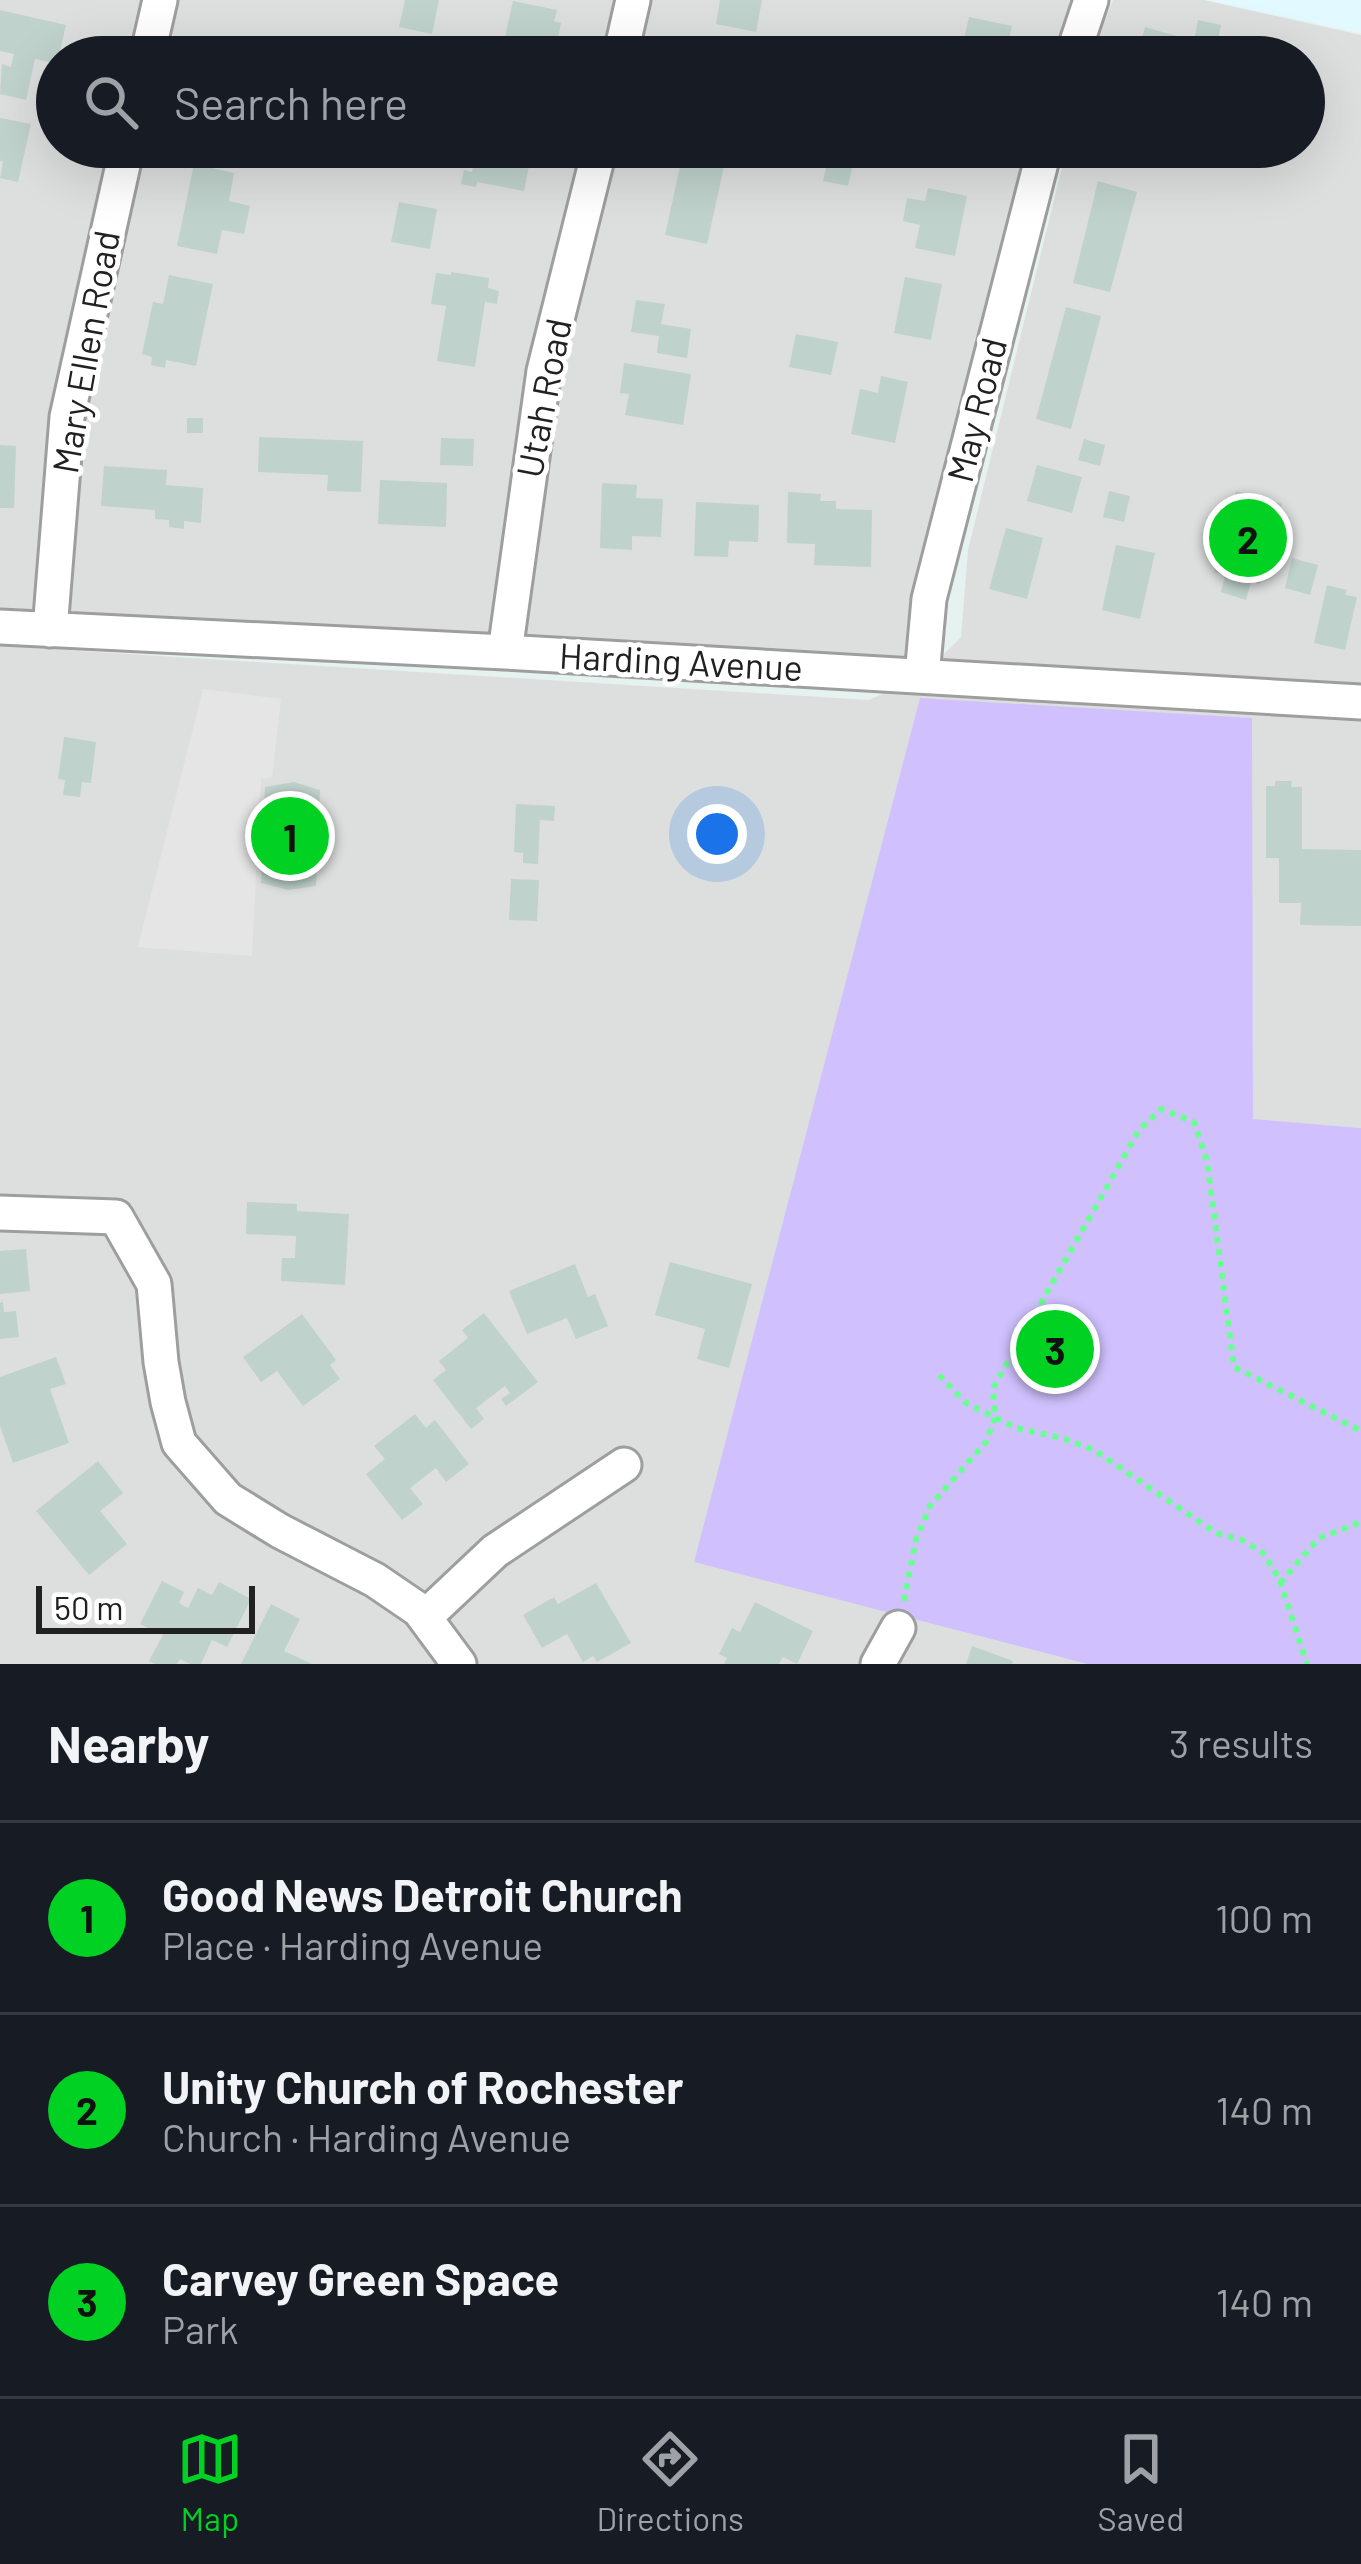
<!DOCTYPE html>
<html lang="en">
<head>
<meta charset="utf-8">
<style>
	:root { --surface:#171b24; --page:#20242c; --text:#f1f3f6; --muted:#9ea1a6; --line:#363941; --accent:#00d123 }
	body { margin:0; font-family:Barlow,sans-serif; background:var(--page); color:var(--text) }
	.scale { position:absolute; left:36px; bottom:30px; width:219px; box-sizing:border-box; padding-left:12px; border:6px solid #212121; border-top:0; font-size:33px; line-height:42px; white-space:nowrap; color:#212121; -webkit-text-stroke:9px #fff; paint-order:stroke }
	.you { position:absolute; left:717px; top:834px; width:42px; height:42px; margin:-30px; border:9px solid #fff; border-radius:50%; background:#1a73e8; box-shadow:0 0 0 18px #1a73e833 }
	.badge { display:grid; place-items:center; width:78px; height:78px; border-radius:50%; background:var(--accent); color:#111; font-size:39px; font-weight:700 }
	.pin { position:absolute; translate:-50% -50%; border:6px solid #fff; box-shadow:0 3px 12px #0006 }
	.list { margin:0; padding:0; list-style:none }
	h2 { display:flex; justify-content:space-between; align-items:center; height:156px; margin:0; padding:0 48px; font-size:51px }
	h2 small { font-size:39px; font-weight:400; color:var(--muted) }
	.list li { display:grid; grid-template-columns:78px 1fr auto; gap:36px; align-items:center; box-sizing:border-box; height:192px; padding:0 48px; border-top:3px solid var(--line) }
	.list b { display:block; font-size:45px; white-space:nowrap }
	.list p { margin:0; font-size:39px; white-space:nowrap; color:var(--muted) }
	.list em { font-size:39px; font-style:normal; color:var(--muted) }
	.icon { flex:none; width:66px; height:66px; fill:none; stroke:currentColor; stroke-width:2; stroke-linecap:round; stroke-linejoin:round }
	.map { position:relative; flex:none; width:1361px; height:1664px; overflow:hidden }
	.search { position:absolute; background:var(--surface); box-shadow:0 12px 48px #0002; left:36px; right:36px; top:36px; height:132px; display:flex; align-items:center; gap:30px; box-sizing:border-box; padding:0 42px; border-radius:66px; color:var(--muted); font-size:45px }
	.sheet { height:732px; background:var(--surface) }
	nav { display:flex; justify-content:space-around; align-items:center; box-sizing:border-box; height:168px; border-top:3px solid var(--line); background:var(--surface); font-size:33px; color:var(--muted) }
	nav a { display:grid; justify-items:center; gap:6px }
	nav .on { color:var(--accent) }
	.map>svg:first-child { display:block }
	.residential { fill:#dddfde }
	.education { fill:#e2faff }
	.park { fill:#d0c1fe }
	.parking { fill:#e5e5e5 }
	.building { fill:#bfd2cb }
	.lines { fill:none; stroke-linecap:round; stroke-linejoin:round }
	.minor-casing { stroke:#9e9e9e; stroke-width:39 }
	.path { stroke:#6aff92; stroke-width:6; stroke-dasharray:6 6; stroke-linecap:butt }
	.minor { stroke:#fff; stroke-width:33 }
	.labels { text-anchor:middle; stroke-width:10; stroke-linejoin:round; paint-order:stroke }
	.street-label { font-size:36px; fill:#212121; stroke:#fff }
</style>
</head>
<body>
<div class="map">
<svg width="1361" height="1664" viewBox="0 0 1361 1664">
	<rect width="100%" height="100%" fill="#e6f2f0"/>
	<path class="residential" d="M0,0H1089L1075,57H57V147H1053L924,674L961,637L968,550L1067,147H1304V57H1090L1113,0H1204L1361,35V1128L1253,1120L1251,718L694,1561L1087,1664H0V646L869,700L919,677L0,614Z"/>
	<path class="education" d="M1207,0H1361V33Z"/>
	<path class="park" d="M920,698L1252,718L1253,1119L1361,1128V1664H1087L694,1562Z"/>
	<path class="parking" d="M203,689L281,699L272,777L261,779L252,956L138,947Z"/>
	<path class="building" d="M405,0H439L432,34L399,27Z
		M720,0H762L756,32L716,24Z
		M513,1L557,10L554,21L561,23L558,38L551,37L549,47L505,37Z
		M0,10L66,25L57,64L35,59L26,100L0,94L2,64L11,67L14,54L0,51Z
		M969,17L1012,26L1005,57H960Z
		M1198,20L1221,25L1218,40L1195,36Z
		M1145,27L1180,37L1175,57H1137Z
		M0,118L31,124L18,182L0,178L3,162L0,161Z
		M942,147H983L978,168L939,160Z
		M683,153L725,162L707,244L665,235Z
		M829,154L854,160L848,186L823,181Z
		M475,155L529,166L524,191L477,182L476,187L461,184L464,170L472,172Z
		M194,164L234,173L229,201L250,206L244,234L222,230L217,254L177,246Z
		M1098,181L1137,192L1110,292L1073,283Z
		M928,188L967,196L955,256L915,248L920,225L903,221L907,198L925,201Z
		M399,202L437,209L430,249L391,242Z
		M451,272L489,278L488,288L499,291L497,304L485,302L475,367L437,361L446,306L431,304L436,273L451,275Z
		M169,275L213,284L196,366L166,360L165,368L151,365L152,357L142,354L153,302L163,304Z
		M905,277L942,284L931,340L894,333Z
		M636,300L665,304L661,324L691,329L687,358L657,353L659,336L631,332Z
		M1066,307L1101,316L1071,429L1036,419Z
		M796,334L838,342L831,375L789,367Z
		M624,363L691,374L683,425L625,415L629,394L620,393Z
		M881,376L908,382L895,443L851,434L860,389L878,393Z
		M187,418H203V433H187Z
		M259,437L363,441L361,492L327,491L328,475L258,472Z
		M441,438L474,439L473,466L440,465Z
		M1084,439L1105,445L1100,466L1078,460Z
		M0,445L16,446L14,508H0Z
		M1037,465L1082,477L1072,513L1027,501Z
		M104,466L167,470L166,485L203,488L201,523L184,521V529L169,527V520L155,519V510L101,506Z
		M380,480L447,483L446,527L378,524Z
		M602,483L637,485L636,498L663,499L661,537L632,536V550L600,548Z
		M1109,491L1130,496L1124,522L1103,517Z
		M1236,491L1282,504L1260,584L1251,582L1246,600L1221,592L1225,575L1214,572Z
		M788,492L821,494L820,501H836V509L872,510L871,567L814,565L815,544L787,543Z
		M696,502L759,505L758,542L729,541L728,557L694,556Z
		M1006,528L1043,538L1027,599L989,589Z
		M1116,545L1155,553L1140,619L1102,610Z
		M1292,558L1318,565L1310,595L1285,588Z
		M1327,585L1347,590L1345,595L1357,597L1345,650L1314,643Z
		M64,737L96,742L91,783L82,782L80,797L63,795L65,780L58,779Z
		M1275,781H1292L1291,787H1302V849L1361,850V926L1300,925L1301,903H1279V858H1266V786H1275Z
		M294,782L320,790L316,886L288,890L261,883L265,787Z
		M516,804L555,806L554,821L540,820L538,864L523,863V853L514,852Z
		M511,879L539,880L537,921L509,920Z
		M247,1202L297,1204V1211L349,1214L345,1285L281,1281L282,1258H295L296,1236L246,1234Z
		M26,1249L30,1291L0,1294V1251Z
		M670,1262L752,1284L729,1368L697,1359L705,1329L655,1315Z
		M575,1264L588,1297L595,1294L608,1326L576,1339L567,1318L527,1334L509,1291Z
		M3,1302L4,1312L16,1311L19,1337L0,1339V1303Z
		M484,1313L538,1382L506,1406L501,1399L510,1393L505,1386L476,1408L484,1419L471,1429L433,1380L446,1370L439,1361L468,1338L462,1330Z
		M302,1314L336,1360L330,1365L340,1379L303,1406L277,1371L261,1382L243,1357Z
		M56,1357L66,1384L50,1389L69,1443L13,1463L0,1426V1377Z
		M415,1414L426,1428L435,1420L469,1464L446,1482L436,1468L410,1488L423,1504L402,1520L366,1474L385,1459L374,1446Z
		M98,1461L123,1493L100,1511L127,1544L89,1575L36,1511Z
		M162,1581L184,1592L179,1603L188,1608L198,1588L212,1595L219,1582L251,1599L227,1647L212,1640L201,1664H190L180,1659L177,1664H155L149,1661L163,1635L140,1624Z
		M596,1583L631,1643L597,1662L593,1656L583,1662L567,1634L542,1648L523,1615L554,1597L558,1604Z
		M755,1602L813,1631L797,1664L783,1657L779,1664H724L727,1658L719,1654L732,1628L740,1632Z
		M271,1604L300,1619L284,1651L312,1664H241Z
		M972,1646L1013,1661L1012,1664H966Z"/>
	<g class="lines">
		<defs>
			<path id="minor" d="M147,57L160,0
				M620,57L633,0
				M1072,57L1091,0
				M0,627L505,652L1361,702
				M50,630L67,417L127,147
				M505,652L544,371L600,147
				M922,676L929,599L1045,147
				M0,1213L116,1217L154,1284L161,1362L168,1402L179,1443L228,1499L280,1531L375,1580L419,1610L459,1664
				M425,1617L495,1551L624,1465
				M878,1664L898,1628"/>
		</defs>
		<use href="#minor" class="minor-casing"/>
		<path class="path" d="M939,1375L966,1403L1016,1428L1062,1438L1094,1450L1216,1533L1242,1540L1263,1553L1279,1578L1307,1664
			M1280,1583L1319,1538L1356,1524L1361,1518
			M904,1601L916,1539L930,1506L986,1442L995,1418L993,1388L1139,1130L1161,1109L1194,1122L1207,1161L1234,1367L1361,1431"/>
		<use href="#minor" class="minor"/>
	</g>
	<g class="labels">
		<g class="street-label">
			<text transform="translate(86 352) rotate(-80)" y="13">Mary Ellen Road</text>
			<text transform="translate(544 398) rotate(-79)" y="13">Utah Road</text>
			<text transform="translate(977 410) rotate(-76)" y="13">May Road</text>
			<text transform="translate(681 662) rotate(3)" y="13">Harding Avenue</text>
		</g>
	</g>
</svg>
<div class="scale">50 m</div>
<div class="you"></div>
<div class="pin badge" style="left:290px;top:836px">1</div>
<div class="pin badge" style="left:1248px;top:538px">2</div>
<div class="pin badge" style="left:1055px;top:1349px">3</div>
<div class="search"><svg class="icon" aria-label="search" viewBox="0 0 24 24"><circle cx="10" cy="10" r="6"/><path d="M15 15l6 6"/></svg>Search here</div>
</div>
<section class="sheet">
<h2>Nearby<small>3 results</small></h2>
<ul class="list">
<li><span class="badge">1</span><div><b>Good News Detroit Church</b><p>Place · Harding Avenue</p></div><em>100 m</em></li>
<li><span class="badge">2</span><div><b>Unity Church of Rochester</b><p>Church · Harding Avenue</p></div><em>140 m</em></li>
<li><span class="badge">3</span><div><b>Carvey Green Space</b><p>Park</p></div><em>140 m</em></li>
</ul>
</section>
<nav>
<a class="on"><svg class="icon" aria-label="map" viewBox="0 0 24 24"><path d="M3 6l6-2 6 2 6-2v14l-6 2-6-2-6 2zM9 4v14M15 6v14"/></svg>Map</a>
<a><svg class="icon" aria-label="directions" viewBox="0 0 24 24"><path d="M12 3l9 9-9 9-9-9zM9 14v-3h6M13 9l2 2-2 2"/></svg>Directions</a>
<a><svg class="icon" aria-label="saved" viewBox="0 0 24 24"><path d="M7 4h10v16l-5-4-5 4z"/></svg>Saved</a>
</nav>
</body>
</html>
